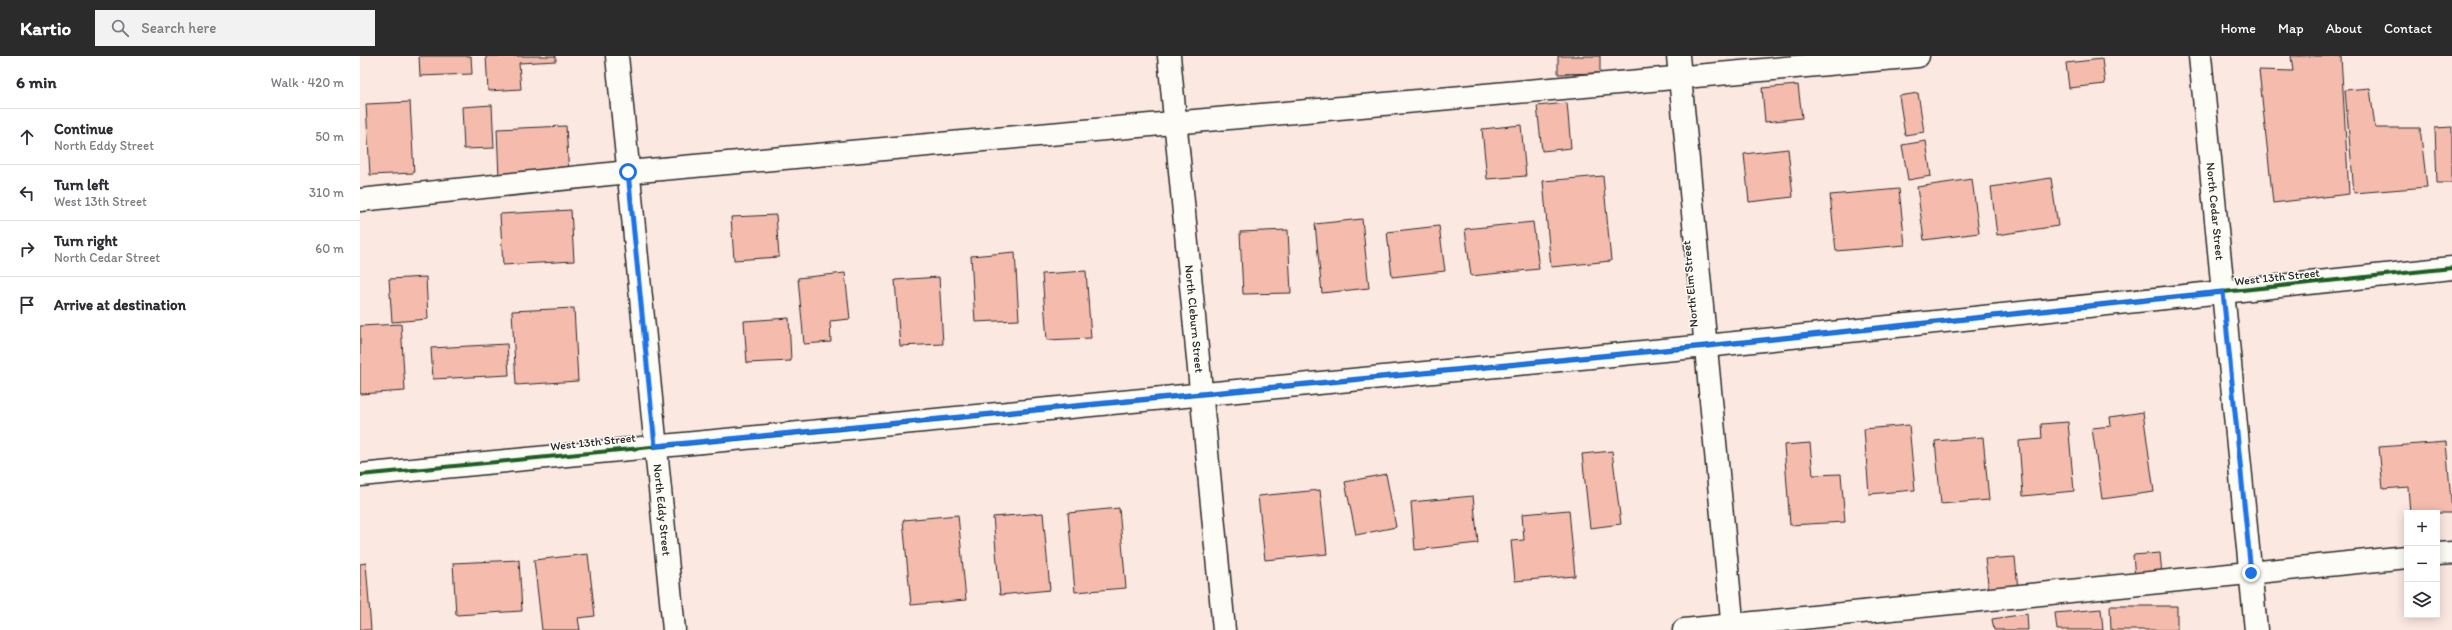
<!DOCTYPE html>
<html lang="en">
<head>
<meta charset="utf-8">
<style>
	:root { --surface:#fff; --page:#f2f2f3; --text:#2b2b33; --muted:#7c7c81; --line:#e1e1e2; --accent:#2b2b2b }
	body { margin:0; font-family:Itim,sans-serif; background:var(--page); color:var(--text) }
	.controls { position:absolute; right:12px; bottom:12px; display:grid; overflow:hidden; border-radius:0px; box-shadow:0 2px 10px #0003 }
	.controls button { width:36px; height:36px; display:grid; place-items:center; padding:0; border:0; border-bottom:1px solid var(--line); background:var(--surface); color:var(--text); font:20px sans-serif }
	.stop { position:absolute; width:12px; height:12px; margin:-9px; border:3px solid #1a73e8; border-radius:50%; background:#fff }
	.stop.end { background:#1a73e8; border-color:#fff; box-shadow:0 1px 4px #0008 }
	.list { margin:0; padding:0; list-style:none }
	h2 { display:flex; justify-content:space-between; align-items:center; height:52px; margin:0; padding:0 16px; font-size:17px }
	h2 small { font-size:13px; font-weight:400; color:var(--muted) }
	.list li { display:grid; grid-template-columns:26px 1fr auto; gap:12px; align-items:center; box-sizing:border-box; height:56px; padding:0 16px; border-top:1px solid var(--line) }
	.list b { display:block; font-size:15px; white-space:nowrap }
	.list p { margin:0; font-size:13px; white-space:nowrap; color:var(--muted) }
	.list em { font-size:13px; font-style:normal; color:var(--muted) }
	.icon { flex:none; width:22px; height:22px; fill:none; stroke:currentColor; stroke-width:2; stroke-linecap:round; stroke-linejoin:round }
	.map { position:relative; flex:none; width:2092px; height:574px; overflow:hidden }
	header { display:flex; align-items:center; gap:24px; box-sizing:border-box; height:56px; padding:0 20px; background:var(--accent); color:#fff }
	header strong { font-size:19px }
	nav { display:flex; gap:22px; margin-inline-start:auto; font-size:14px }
	.search { width:280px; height:36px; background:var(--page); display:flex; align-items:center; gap:10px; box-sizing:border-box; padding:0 14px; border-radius:0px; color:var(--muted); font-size:15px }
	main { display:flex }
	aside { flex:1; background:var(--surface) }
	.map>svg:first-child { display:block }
	.building { fill:#f5bbad; stroke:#2b2b2b }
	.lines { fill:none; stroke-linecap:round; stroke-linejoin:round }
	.minor-casing { stroke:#2b2b2b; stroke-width:25 }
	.major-casing { stroke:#2b2b2b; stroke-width:25 }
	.minor { stroke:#fdfcf7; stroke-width:22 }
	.major { stroke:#fdfcf7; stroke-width:22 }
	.cycleway-casing { stroke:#fdfcf7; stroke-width:6 }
	.cycleway { stroke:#1b5e20; stroke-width:4 }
	.route { stroke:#1a73e8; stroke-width:5 }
	.labels { text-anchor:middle; stroke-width:3; stroke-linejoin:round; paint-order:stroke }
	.street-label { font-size:12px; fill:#2b2b2b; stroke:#fdfcf7 }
</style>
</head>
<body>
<header>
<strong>Kartio</strong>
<div class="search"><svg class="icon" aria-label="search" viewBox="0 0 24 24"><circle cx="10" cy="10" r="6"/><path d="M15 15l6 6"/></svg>Search here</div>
<nav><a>Home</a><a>Map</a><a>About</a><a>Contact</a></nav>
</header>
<main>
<aside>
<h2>6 min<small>Walk · 420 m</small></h2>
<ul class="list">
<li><svg class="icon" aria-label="ahead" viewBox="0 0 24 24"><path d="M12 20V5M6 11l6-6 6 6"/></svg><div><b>Continue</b><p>North Eddy Street</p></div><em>50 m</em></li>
<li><svg class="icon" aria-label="left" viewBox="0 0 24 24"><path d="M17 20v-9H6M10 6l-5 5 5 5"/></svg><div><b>Turn left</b><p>West 13th Street</p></div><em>310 m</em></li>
<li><svg class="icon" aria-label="right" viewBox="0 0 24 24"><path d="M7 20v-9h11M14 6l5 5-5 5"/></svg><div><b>Turn right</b><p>North Cedar Street</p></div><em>60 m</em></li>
<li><svg class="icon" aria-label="arrive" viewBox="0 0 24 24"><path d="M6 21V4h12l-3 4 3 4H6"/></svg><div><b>Arrive at destination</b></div></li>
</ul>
</aside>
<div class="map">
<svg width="2092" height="574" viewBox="0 0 2092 574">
	<rect width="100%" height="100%" fill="#fbe8e1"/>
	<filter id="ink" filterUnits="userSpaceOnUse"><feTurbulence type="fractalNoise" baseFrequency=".025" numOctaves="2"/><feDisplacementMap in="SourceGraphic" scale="8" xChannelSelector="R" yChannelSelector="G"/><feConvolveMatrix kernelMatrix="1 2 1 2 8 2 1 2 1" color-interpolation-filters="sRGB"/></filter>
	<g filter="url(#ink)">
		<path class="building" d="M59,0H111L112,18L60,20Z
			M126,0H196V5L159,7L161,33L128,35Z
			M1198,0H1240V17L1198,18Z
			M1931,0H1981L1989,138L1913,147L1899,14L1933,15Z
			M1742,3L1745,28L1709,32L1706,7Z
			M1438,29L1442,62L1405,66L1402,32Z
			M2010,32L2015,72H2060L2067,131L1994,137L1985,34Z
			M1558,37L1564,76L1545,79L1539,40Z
			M50,46L54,117L10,119L6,48Z
			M1207,47L1211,92L1182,95L1177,50Z
			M132,49L134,92L104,93L102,51Z
			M1161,69L1166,120L1127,123L1122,73Z
			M206,70L209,119L139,122L137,73Z
			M2092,71V127H2077L2075,72Z
			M1566,85L1571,120L1548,124L1542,89Z
			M1428,93L1433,141L1389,146L1384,98Z
			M1243,120L1251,205L1191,211L1183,125Z
			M1691,122L1698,170L1637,179L1631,131Z
			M1612,123L1619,177L1564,184L1557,131Z
			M1539,133L1545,189L1476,195L1470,139Z
			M211,154L214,205L143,209L140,158Z
			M416,159L419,201L374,204L371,161Z
			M1002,163L1009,232L962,237L955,168Z
			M1173,166L1179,213L1111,220L1105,173Z
			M1079,170L1085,215L1032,221L1027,176Z
			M928,174L931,237L883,238L880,176Z
			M655,196L659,264L615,266L611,200Z
			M726,215L731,282L687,284L682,218Z
			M485,217L490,263L470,265L471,286L444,288L438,222Z
			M66,221L68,263L32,266L29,223Z
			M579,221L583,288L540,290L535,224Z
			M214,252L218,325L156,329L152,255Z
			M429,262L431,305L387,307L384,265Z
			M41,268L45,335L0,338V270Z
			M147,288L149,319L73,323L71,292Z
			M1783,356L1794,436L1742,443L1732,372L1751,370L1750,361Z
			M1708,366L1714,435L1663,440L1659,385L1682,383L1681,368Z
			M1549,369L1555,434L1509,438L1504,373Z
			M1623,381L1629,444L1581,448L1575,385Z
			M2086,386L2092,457H2050L2048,431L2023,433L2019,391Z
			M1450,387L1453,419L1481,418L1485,466L1430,469L1424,389Z
			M1252,395L1261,468L1230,472L1222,398Z
			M1026,418L1036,471L996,479L985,426Z
			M960,434L967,498L905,504L898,440Z
			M1113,440L1118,487L1055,494L1051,446Z
			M759,452L766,532L715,536L708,457Z
			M1209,454L1215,520L1155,525L1151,485L1164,484L1162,458Z
			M683,457L690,534L640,539L633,461Z
			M598,459L606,544L551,549L543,464Z
			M1800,497L1802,520L1775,522L1773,499Z
			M228,498L235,560L218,562L220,574H182L174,504Z
			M1655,501L1658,534L1629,536L1625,503Z
			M159,504L162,555L96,559L93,507Z
			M6,507L11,574H0V508Z
			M1750,550H1817V574H1751Z
			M1741,553L1743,574H1697L1695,557Z
			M1667,558L1668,574H1634L1632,563Z"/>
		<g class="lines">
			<defs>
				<g id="minor">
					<path id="s1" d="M809,0L864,574"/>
					<path d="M1318,0L1373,574"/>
					<path id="s2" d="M1840,0L1896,574"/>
					<path d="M0,144L268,116L1558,0"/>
					<path d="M0,419L1346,290L2092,212"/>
					<path d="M2077,498L2092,497"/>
					<path d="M1324,574L2047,501"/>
				</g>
				<g id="major">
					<path id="s3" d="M257,0L314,574"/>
				</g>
			</defs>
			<use href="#minor" class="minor-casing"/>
			<use href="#major" class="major-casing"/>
			<use href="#minor" class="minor"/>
			<use href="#major" class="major"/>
			<defs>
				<path id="cycleway" d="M0,419L1346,290L2092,212"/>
			</defs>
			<use href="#cycleway" class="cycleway-casing"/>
			<use href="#cycleway" class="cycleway"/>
		</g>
	</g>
	<g class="lines" filter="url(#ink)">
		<path class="route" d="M268,116L295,390L1346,290L1863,236L1891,517"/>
	</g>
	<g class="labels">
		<g class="street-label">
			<text dy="4" stroke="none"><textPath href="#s2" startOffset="156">North Cedar Street</textPath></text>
			<text transform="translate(1917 221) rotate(-6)" y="4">West 13th Street</text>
			<text transform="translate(1330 228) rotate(-95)" y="4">North Elm Street</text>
			<text dy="4" stroke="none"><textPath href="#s1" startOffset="264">North Cleburn Street</textPath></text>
			<text transform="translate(233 386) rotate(-6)" y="4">West 13th Street</text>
			<text dy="4" stroke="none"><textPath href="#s3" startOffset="456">North Eddy Street</textPath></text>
		</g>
	</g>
</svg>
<div class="controls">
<button>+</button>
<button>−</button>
<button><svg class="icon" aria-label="layers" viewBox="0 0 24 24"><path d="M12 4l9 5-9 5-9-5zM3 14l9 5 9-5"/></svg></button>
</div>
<div class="stop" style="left:268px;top:116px"></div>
<div class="stop end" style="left:1891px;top:517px"></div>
</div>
</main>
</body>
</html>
